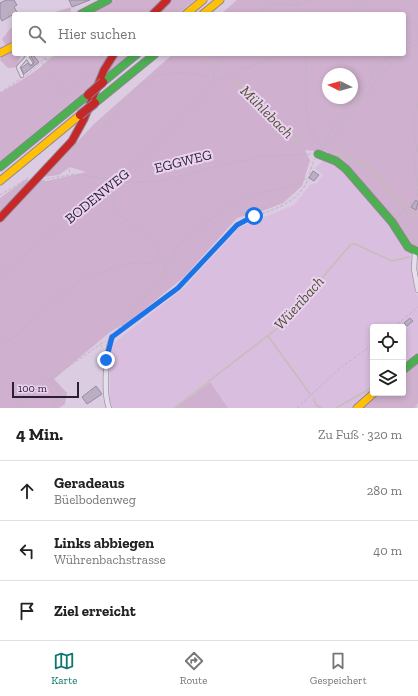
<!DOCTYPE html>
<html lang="de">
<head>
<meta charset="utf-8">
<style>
	:root { --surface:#fff; --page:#f2f2f2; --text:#222; --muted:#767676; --line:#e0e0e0; --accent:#0f766e }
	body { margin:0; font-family:"Zilla Slab",serif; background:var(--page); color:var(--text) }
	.controls { position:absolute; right:12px; bottom:12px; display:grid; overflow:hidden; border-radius:4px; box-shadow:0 2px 6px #0003 }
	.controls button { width:36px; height:36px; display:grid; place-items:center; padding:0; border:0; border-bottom:1px solid var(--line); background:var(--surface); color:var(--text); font:20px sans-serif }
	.compass { position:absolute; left:322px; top:68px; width:36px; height:36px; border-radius:50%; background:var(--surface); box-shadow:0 2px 6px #0003; rotate:275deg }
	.scale { position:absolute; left:12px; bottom:10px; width:67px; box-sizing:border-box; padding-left:4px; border:2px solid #2a1f33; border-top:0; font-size:11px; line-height:14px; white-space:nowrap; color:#2a1f33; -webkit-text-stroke:3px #ead3f1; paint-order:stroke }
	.stop { position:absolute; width:12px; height:12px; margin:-9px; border:3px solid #1a73e8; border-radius:50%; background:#fff }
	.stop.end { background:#1a73e8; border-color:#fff; box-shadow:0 1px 4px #0008 }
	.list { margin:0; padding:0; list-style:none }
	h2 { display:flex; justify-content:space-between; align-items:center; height:52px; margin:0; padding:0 16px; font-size:17px }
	h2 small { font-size:13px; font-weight:400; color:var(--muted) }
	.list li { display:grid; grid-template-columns:26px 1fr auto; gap:12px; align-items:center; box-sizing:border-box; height:60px; padding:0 16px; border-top:1px solid var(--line) }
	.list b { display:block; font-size:15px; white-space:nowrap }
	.list p { margin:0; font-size:13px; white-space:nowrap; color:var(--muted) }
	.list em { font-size:13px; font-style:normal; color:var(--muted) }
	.icon { flex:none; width:22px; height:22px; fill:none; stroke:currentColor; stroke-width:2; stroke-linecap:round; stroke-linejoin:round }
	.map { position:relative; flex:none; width:418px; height:408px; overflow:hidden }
	.search { position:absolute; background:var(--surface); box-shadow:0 2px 6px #0003; left:12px; right:12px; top:12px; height:44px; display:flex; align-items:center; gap:10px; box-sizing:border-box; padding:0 14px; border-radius:4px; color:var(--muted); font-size:15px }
	.sheet { height:232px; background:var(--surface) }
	nav { display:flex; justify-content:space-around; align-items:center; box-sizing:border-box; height:56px; border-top:1px solid var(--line); background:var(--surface); font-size:11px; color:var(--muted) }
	nav a { display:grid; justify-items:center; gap:2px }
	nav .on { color:var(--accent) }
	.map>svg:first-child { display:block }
	.farmland { fill:#d9bedf }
	.green { fill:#cfb0ce; fill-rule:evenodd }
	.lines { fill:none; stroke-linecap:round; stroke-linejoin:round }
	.stream { stroke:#c6bdb8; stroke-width:1.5 }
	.building { fill:#bbadc4; stroke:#978ca0 }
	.lane-casing { stroke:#a096a6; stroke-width:4.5 }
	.street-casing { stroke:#a096a6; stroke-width:6 }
	.fast-casing { stroke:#908596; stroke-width:9 }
	.slow-casing { stroke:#908596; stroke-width:9 }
	.jam-casing { stroke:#908596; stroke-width:9 }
	.path { stroke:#bdb5c2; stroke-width:1; stroke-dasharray:3 2; stroke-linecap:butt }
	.lane { stroke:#e6deea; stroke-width:2.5 }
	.street { stroke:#e6deea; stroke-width:4.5 }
	.fast { stroke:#4caf50; stroke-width:7 }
	.slow { stroke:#ffc107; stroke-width:7 }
	.jam { stroke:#c62828; stroke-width:7 }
	.jam-bridge-casing { stroke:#867c8c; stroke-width:10; stroke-linecap:butt }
	.jam-bridge { stroke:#c62828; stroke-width:8 }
	.route { stroke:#1a73e8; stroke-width:5 }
	.labels { text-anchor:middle; stroke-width:4; stroke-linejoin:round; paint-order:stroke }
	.street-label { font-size:14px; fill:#2a1f33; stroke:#ead3f1 }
	.water-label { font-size:15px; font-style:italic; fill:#515130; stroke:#ead3f1 }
</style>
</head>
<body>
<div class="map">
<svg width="418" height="408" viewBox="0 0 418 408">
	<rect width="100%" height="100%" fill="#dbcce1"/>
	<path class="farmland" d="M326,159L341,166L391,223L411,256L415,291L418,297V353L403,365V327H373V391L354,408H228L208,380L173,408H113L110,402V357L114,343L184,288L240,227L294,205L311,184H316L323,175L315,168Z"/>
	<path class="green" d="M115,0H195L178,14L90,13Z
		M237,0H418V250L407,243L399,231L328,155V152L305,150L310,160L302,186L283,203L265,210L237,218L184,277L124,326H120L110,332L54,379L67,393L65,404L59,408H0V198L25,180L47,181L86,172L70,167L59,175L44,177L94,124L173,54H404V14H221ZM328,74H352V98H328Z
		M71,7V12L67,14H49Z
		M14,24V54H21L17,67L8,68L0,60L6,46L2,39Z
		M57,54H130L0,161V93C13,85 26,78 38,69C45,64 49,58 57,54Z
		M418,361V403L414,408H361L378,393H403V372Z
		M210,382L228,408H175Z"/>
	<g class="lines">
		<path class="stream" d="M200,54L210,63
			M44,59L49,60L59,54
			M234,80L256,97L265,112L286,135L301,144
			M333,153C348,157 368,163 377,175C390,190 386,195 406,206
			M407,208L414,215H418
			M268,336L310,394
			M403,365L413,357
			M314,399L316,405L321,408
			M174,408L283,324L351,244H355L392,261L409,257
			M336,408L373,387"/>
	</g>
	<path class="building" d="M6,0H14L17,5L14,7L18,14H14L2,21L0,17V3Z
		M69,0H90L72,7Z
		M33,55L39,62L24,74L21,68L28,63L30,66L33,65L34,62L31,57Z
		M313,171L319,175L314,181L309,178Z
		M416,200L418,202L416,210L411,207Z
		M410,318L413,321L407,326L404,323Z
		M96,386L102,394L87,404L82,397Z"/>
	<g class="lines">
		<defs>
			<path id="lane" d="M30,54L27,57L31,63
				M22,76L18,67L27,57L26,54"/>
			<path id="street" d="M415,252L414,269L418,290
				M109,408C103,393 106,352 112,337"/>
			<path id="fast" d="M81,14L108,0
				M103,82L137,54
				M95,103L155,54
				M318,154L336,161L346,169L392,222L408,247L418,252
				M0,167L88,95
				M403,370L418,358"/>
			<path id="slow" d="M186,14L203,0
				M203,14L220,0
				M0,53L14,46
				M0,181L80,115
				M357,408L374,393"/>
			<path id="jam" d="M153,14L167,0
				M0,218L72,141L84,119L104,70L114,54"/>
		</defs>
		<use href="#lane" class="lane-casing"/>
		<use href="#street" class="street-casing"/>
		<use href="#fast" class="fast-casing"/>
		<use href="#slow" class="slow-casing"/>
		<use href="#jam" class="jam-casing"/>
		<path class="path" d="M262,10L277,4L299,5L312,0
			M260,14L269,0
			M297,14L299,0
			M348,14L364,0
			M404,19L418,26
			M404,45L418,39
			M404,50L418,44
			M305,54C309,78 302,104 310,127C312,134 318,142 322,149
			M42,63L63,93L83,79L98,71
			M26,76L46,57
			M214,76L220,54
			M0,93L20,79
			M103,128C116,111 134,88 153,78C170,70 196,74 214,77
			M324,146C324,136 335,130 337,121L346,115L352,101L369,82L373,70L394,54
			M322,150L399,54
			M69,169L70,174
			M42,181L47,179L75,174L128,182L162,181L201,170L264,156L312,154
			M115,185L113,202L115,212C135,226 160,242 165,268
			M0,195L30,177
			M396,218L416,198L418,193L415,162L417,149L414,131V119L418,102
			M0,275L44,238L115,184L198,103L208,92L213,79L226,78L240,70L287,54
			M394,327L418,307
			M115,333L157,282L179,246
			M117,334L178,289L237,225C258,212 289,210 304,187C310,179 310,167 315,159
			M100,345L104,349
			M0,346L14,337L67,290L84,278L129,263H152L164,259L195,230L229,206L260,193L294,186L307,178
			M50,380L60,392L53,408
			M17,408L38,388L105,341
			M297,408L339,369L373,344
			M415,408L418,405"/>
		<use href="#lane" class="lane"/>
		<use href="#street" class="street"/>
		<use href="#fast" class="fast"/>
		<use href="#slow" class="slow"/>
		<use href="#jam" class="jam"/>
		<defs>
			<path id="jam-bridge" d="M88,95L103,82
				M80,115L95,103"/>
		</defs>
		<use href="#jam-bridge" class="jam-bridge-casing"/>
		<use href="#jam-bridge" class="jam-bridge"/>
	</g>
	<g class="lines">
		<path class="route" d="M106,360L112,337L178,288L237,225L254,216"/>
	</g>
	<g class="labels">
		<g class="street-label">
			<text transform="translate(183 161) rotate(-14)" y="5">EGGWEG</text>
			<text transform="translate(97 196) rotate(-39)" y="5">BODENWEG</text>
		</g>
		<g class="water-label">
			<text transform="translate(267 112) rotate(45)" y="5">Mühlebach</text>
			<text transform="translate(299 303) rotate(-48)" y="5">Wüeribach</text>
		</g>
	</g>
</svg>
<div class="controls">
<button><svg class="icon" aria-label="locate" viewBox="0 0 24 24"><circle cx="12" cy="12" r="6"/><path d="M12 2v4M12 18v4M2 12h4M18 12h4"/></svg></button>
<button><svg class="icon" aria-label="layers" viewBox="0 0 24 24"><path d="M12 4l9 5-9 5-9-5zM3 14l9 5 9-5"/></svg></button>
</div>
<svg class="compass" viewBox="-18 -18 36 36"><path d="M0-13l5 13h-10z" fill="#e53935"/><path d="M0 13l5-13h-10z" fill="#767676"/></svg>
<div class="scale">100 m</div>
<div class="stop" style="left:254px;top:216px"></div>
<div class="stop end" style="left:106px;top:360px"></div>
<div class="search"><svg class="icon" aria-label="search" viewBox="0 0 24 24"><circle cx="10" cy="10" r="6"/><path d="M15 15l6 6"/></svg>Hier suchen</div>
</div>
<section class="sheet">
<h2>4 Min.<small>Zu Fuß · 320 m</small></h2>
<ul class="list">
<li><svg class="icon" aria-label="ahead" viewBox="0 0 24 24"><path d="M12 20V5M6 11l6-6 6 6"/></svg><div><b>Geradeaus</b><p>Büelbodenweg</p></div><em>280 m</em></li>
<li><svg class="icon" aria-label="left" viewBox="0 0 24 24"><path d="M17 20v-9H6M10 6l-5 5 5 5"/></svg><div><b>Links abbiegen</b><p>Wührenbachstrasse</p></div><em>40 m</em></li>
<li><svg class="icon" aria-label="arrive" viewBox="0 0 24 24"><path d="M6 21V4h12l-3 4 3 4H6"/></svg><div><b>Ziel erreicht</b></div></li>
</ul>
</section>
<nav>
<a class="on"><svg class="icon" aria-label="map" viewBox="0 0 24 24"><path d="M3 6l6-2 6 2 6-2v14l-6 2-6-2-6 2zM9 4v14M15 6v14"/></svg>Karte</a>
<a><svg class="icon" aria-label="directions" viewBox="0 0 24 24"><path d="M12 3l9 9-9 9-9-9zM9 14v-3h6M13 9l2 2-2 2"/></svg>Route</a>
<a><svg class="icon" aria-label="saved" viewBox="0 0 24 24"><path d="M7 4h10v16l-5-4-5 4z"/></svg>Gespeichert</a>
</nav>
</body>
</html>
